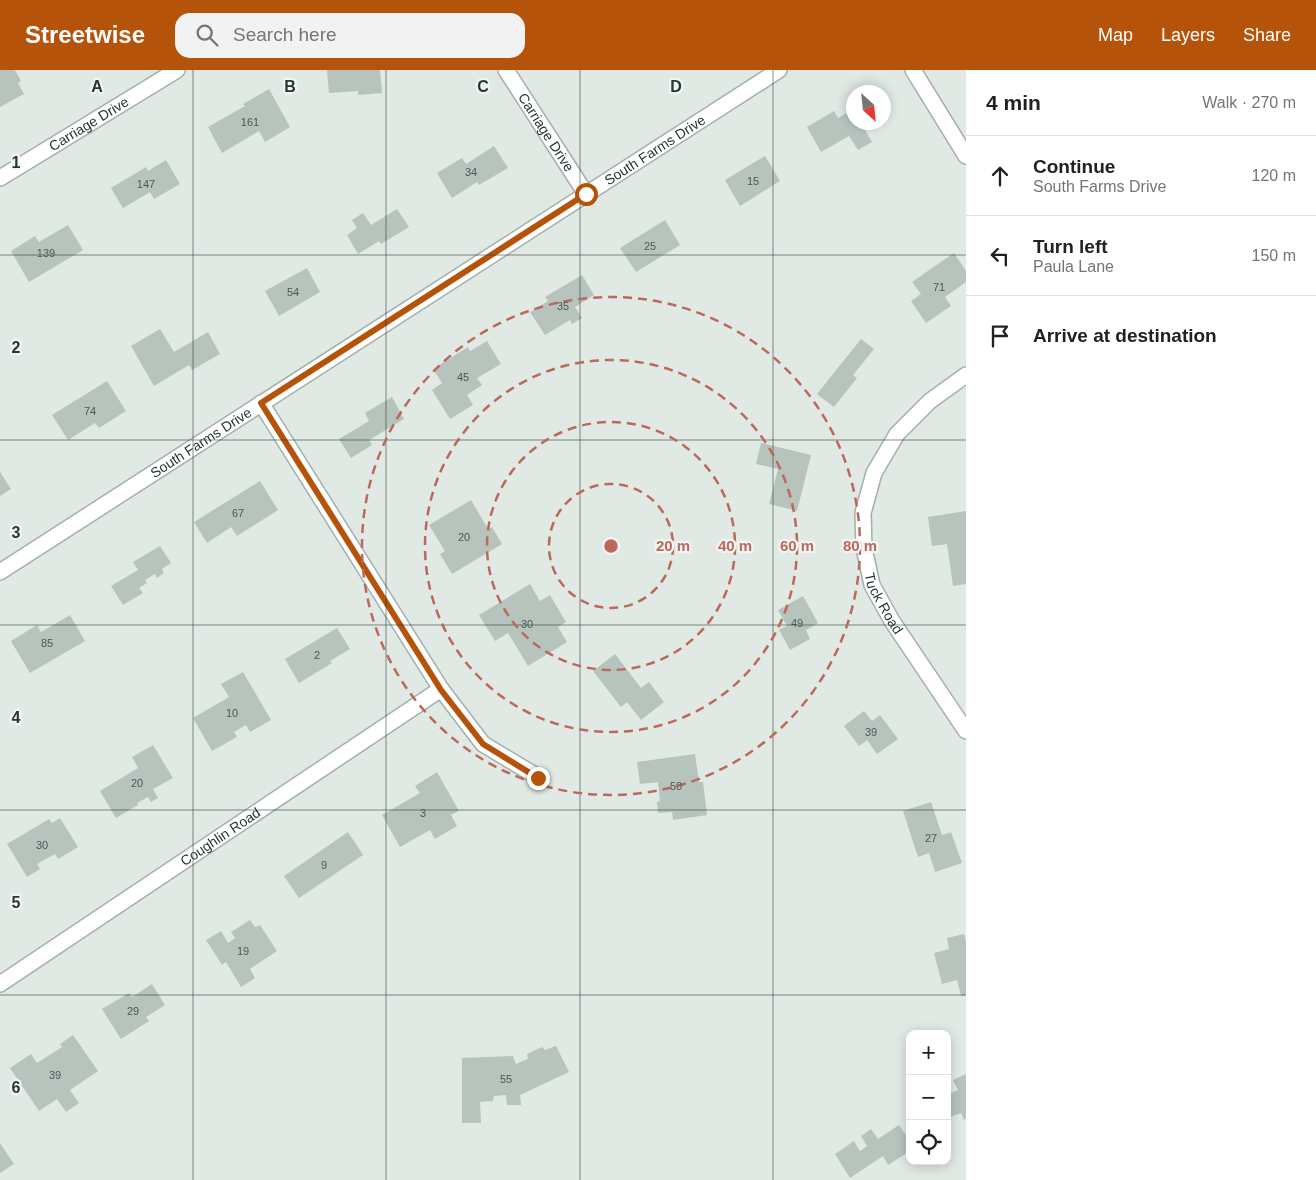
<!DOCTYPE html>
<html lang="en">
<head>
<meta charset="utf-8">
<style>
	:root { --surface:#fff; --page:#f2f2f2; --text:#202124; --muted:#757577; --line:#e0e0e0; --accent:#b45309 }
	body { margin:0; font-family:Arial,sans-serif; background:var(--page); color:var(--text) }
	.controls { position:absolute; right:15px; bottom:15px; display:grid; overflow:hidden; border-radius:10px; box-shadow:0 2px 12px #0003 }
	.controls button { width:45px; height:45px; display:grid; place-items:center; padding:0; border:0; border-bottom:1px solid var(--line); background:var(--surface); color:var(--text); font:25px sans-serif }
	.compass { position:absolute; left:846px; top:15px; width:45px; height:45px; border-radius:50%; background:var(--surface); box-shadow:0 2px 12px #0003; rotate:153deg }
	.stop { position:absolute; width:15px; height:15px; margin:-11px; border:4px solid #b45309; border-radius:50%; background:#fff }
	.stop.end { background:#b45309; border-color:#fff; box-shadow:0 1px 5px #0008 }
	.list { margin:0; padding:0; list-style:none }
	h2 { display:flex; justify-content:space-between; align-items:center; height:65px; margin:0; padding:0 20px; font-size:21px }
	h2 small { font-size:16px; font-weight:400; color:var(--muted) }
	.list li { display:grid; grid-template-columns:32px 1fr auto; gap:15px; align-items:center; box-sizing:border-box; height:80px; padding:0 20px; border-top:1px solid var(--line) }
	.list b { display:block; font-size:19px; white-space:nowrap }
	.list p { margin:0; font-size:16px; white-space:nowrap; color:var(--muted) }
	.list em { font-size:16px; font-style:normal; color:var(--muted) }
	.icon { flex:none; width:28px; height:28px; fill:none; stroke:currentColor; stroke-width:2; stroke-linecap:round; stroke-linejoin:round }
	.map { position:relative; flex:none; width:966px; height:1110px; overflow:hidden }
	header { display:flex; align-items:center; gap:30px; box-sizing:border-box; height:70px; padding:0 25px; background:var(--accent); color:#fff }
	header strong { font-size:24px }
	nav { display:flex; gap:28px; margin-inline-start:auto; font-size:18px }
	.search { width:350px; height:45px; background:var(--page); display:flex; align-items:center; gap:12px; box-sizing:border-box; padding:0 18px; border-radius:15px; color:var(--muted); font-size:19px }
	main { display:flex }
	aside { flex:1; background:var(--surface) }
	.map>svg:first-child { display:block }
	.building { fill:#b6c4bd }
	.lines { fill:none; stroke-linecap:round; stroke-linejoin:round }
	.minor-casing { stroke:#a4b0aa; stroke-width:18 }
	.minor { stroke:#fff; stroke-width:15 }
	.route { stroke:#b45309; stroke-width:6 }
	.grid { fill:none; stroke:#233830; stroke-width:1; stroke-opacity:0.55 }
	.ring { fill:none; stroke:#bd685a; stroke-width:2.5; stroke-dasharray:9 6 }
	.labels { text-anchor:middle; stroke-width:4.5; stroke-linejoin:round; paint-order:stroke }
	.number-label { font-size:11px; fill:#485b53 }
	.street-label { font-size:14px; fill:#233830; stroke:#f0f6f3 }
	.grid-label { font-size:16px; text-anchor:middle; font-weight:bold; fill:#233830; stroke:#f0f6f3; stroke-width:4.5; stroke-linejoin:round; paint-order:stroke }
	.centre { fill:#bd685a; stroke:#f0f6f3; stroke-width:2.5 }
	.ring-label { font-size:15px; text-anchor:middle; font-weight:bold; fill:#bd685a; stroke:#f0f6f3; stroke-width:4.5; stroke-linejoin:round; paint-order:stroke }
</style>
</head>
<body>
<header>
<strong>Streetwise</strong>
<div class="search"><svg class="icon" aria-label="search" viewBox="0 0 24 24"><circle cx="10" cy="10" r="6"/><path d="M15 15l6 6"/></svg>Search here</div>
<nav><a>Map</a><a>Layers</a><a>Share</a></nav>
</header>
<main>
<div class="map">
<svg width="966" height="1110" viewBox="0 0 966 1110">
	<rect width="100%" height="100%" fill="#e0e9e4"/>
	<path class="building" d="M0,0H15L21,11L18,13L24,24L0,37Z
		M327,0H380L382,23L358,25V21L329,23Z
		M269,19L290,57L265,72L259,61L222,83L208,57L245,36L243,34Z
		M854,39V52H878L865,60L872,72L858,80L849,66L821,82L807,57L834,41L838,48Z
		M494,76L508,98L479,115L477,112L452,128L437,103L462,88L466,94Z
		M765,86L780,111L740,136L725,110Z
		M166,90L180,114L154,129L150,122L123,138L111,118L146,97L148,101Z
		M397,139L409,157L381,174L379,171L358,184L347,165L357,158L352,150L363,143L371,155Z
		M665,150L680,175L636,202L620,178Z
		M68,155L83,180L29,212L11,181L35,166L39,172Z
		M954,183L966,201V212L945,227L951,236L926,253L911,231L921,224L912,212Z
		M307,198L320,222L279,246L265,221Z
		M582,205L594,225L575,237L582,248L572,254L570,250L545,265L530,242L548,231L545,227Z
		M160,259L174,282L208,262L220,284L192,300L189,295L154,316L131,276Z
		M861,269L874,279L853,305L857,308L834,337L817,324Z
		M487,271L501,294L477,308L482,315L467,325L473,335L450,349L432,320L442,313L433,299L468,277L470,281Z
		M107,311L126,341L99,358L95,353L68,370L52,345Z
		M392,327L404,349L369,370L372,375L351,388L339,369L369,351L365,343Z
		M761,373L811,385L797,441L769,434L778,399L756,394Z
		M0,402L11,419L0,426Z
		M260,411L278,440L237,466L231,457L207,473L194,452Z
		M471,430L488,459L492,457L502,474L452,504L440,484L445,481L429,455Z
		M966,441V514L953,516L947,474L932,476L928,447Z
		M160,476L171,493L162,499L164,503L157,508L155,504L145,510L147,513L139,518L143,523L123,535L111,516L138,500L133,492Z
		M530,514L540,531L550,525L566,552L558,557L567,572L528,596L508,563L495,571L479,545Z
		M803,526L818,553L806,560L810,569L790,580L779,560L787,556L778,540Z
		M70,545L85,571L30,603L11,571L37,555L41,562Z
		M337,558L350,579L330,591L332,593L299,613L285,589Z
		M615,584L641,618L649,612L664,632L641,650L627,632L621,637L593,601Z
		M243,602L271,650L250,662L246,655L234,662L237,667L212,681L193,648L229,627L221,614Z
		M864,641L872,651L880,645L898,669L877,684L867,670L859,676L844,656Z
		M153,675L173,708L153,719L158,728L151,732L148,727L137,733L138,735L116,748L100,721L138,698L132,687Z
		M695,684L699,712H703L707,745L673,750L672,742L658,743L657,732L660,731L658,712L640,714L637,692Z
		M437,702L459,741L451,745L457,756L435,769L430,760L400,777L382,745L420,723L415,716Z
		M931,732L942,765L951,762L962,793L935,802L929,783L918,787L903,741Z
		M60,748L78,777L58,789L55,784L37,794L40,799L27,807L7,774L49,749L52,753Z
		M348,762L363,785L299,828L284,806Z
		M250,850L255,857L260,855L277,881L250,899L255,908L241,917L226,892L222,895L206,870L221,861L228,873L235,868L231,862Z
		M964,864L966,871V925L961,926L957,910L942,914L934,883L949,879L947,868Z
		M152,914L165,935L146,947L149,951L121,969L102,939L129,923L132,927Z
		M73,965L98,1001L70,1020L79,1033L66,1042L57,1029L39,1041L10,998L31,984L37,993L62,977L60,974Z
		M556,976L569,1002L520,1025L521,1035H507L506,1025L494,1026L493,1031L480,1032L481,1053H462V988L513,986L516,994L528,989L527,984L542,977L545,980Z
		M966,1004V1048L964,1050L961,1043L948,1048L947,1025L958,1020L953,1010Z
		M899,1055L910,1071V1081L888,1095L883,1086L850,1108L835,1084L854,1071L860,1081L867,1076L861,1066L871,1059L878,1069Z
		M0,1073L14,1094L0,1103Z"/>
	<g class="lines">
		<defs>
			<g id="minor">
				<path id="s1" d="M506,0L586,124"/>
				<path d="M913,0L966,86"/>
				<path id="s2" d="M0,108L177,0"/>
				<path id="s3" d="M966,305L930,331L897,364L874,403L863,443L864,478L872,515L892,551L966,661"/>
				<path d="M261,333L441,619L483,674L538,707"/>
				<path id="s4" d="M0,502L779,0"/>
				<path id="s5" d="M0,914L441,619"/>
			</g>
		</defs>
		<use href="#minor" class="minor-casing"/>
		<use href="#minor" class="minor"/>
	</g>
	<g class="lines">
		<path class="route" d="M538,708L483,674L441,620L261,333L586,124"/>
	</g>
	<path class="grid" d="M193,0V1110M386,0V1110M580,0V1110M773,0V1110M0,185H966M0,370H966M0,555H966M0,740H966M0,925H966"/>
	<g class="ring">
		<circle cx="611" cy="476" r="62"/>
		<circle cx="611" cy="476" r="124"/>
		<circle cx="611" cy="476" r="186"/>
		<circle cx="611" cy="476" r="249"/>
	</g>
	<g class="labels">
		<g class="number-label">
			<text x="250" y="56">161</text>
			<text x="471" y="106">34</text>
			<text x="753" y="115">15</text>
			<text x="146" y="118">147</text>
			<text x="650" y="180">25</text>
			<text x="46" y="187">139</text>
			<text x="939" y="221">71</text>
			<text x="293" y="226">54</text>
			<text x="563" y="240">35</text>
			<text x="463" y="311">45</text>
			<text x="90" y="345">74</text>
			<text x="238" y="447">67</text>
			<text x="464" y="471">20</text>
			<text x="797" y="557">49</text>
			<text x="527" y="558">30</text>
			<text x="47" y="577">85</text>
			<text x="317" y="589">2</text>
			<text x="232" y="647">10</text>
			<text x="871" y="666">39</text>
			<text x="137" y="717">20</text>
			<text x="676" y="720">50</text>
			<text x="423" y="747">3</text>
			<text x="931" y="772">27</text>
			<text x="42" y="779">30</text>
			<text x="324" y="799">9</text>
			<text x="243" y="885">19</text>
			<text x="133" y="945">29</text>
			<text x="55" y="1009">39</text>
			<text x="506" y="1013">55</text>
		</g>
		<g class="street-label">
			<text dy="5" stroke="none"><textPath href="#s2" startOffset="104">Carriage Drive</textPath></text>
			<text dy="5" stroke="none"><textPath href="#s1" startOffset="74">Carriage Drive</textPath></text>
			<text dy="5" stroke="none"><textPath href="#s4" startOffset="779">South Farms Drive</textPath></text>
			<text dy="5" stroke="none"><textPath href="#s4" startOffset="239">South Farms Drive</textPath></text>
			<text dy="5" stroke="none"><textPath href="#s3" startOffset="272">Tuck Road</textPath></text>
			<text dy="5" stroke="none"><textPath href="#s5" startOffset="265">Coughlin Road</textPath></text>
		</g>
	</g>
	<g class="grid-label">
		<text x="97" y="22">A</text>
		<text x="290" y="22">B</text>
		<text x="483" y="22">C</text>
		<text x="676" y="22">D</text>
		<text x="16" y="98">1</text>
		<text x="16" y="283">2</text>
		<text x="16" y="468">3</text>
		<text x="16" y="653">4</text>
		<text x="16" y="838">5</text>
		<text x="16" y="1023">6</text>
	</g>
	<circle cx="611" cy="476" r="8" class="centre"/>
	<g class="ring-label">
		<text x="673" y="481">20 m</text>
		<text x="735" y="481">40 m</text>
		<text x="797" y="481">60 m</text>
		<text x="860" y="481">80 m</text>
	</g>
</svg>
<div class="controls">
<button>+</button>
<button>−</button>
<button><svg class="icon" aria-label="locate" viewBox="0 0 24 24"><circle cx="12" cy="12" r="6"/><path d="M12 2v4M12 18v4M2 12h4M18 12h4"/></svg></button>
</div>
<svg class="compass" viewBox="-18 -18 36 36"><path d="M0-13l5 13h-10z" fill="#e53935"/><path d="M0 13l5-13h-10z" fill="#757577"/></svg>
<div class="stop" style="left:586px;top:124px"></div>
<div class="stop end" style="left:538px;top:708px"></div>
</div>
<aside>
<h2>4 min<small>Walk · 270 m</small></h2>
<ul class="list">
<li><svg class="icon" aria-label="ahead" viewBox="0 0 24 24"><path d="M12 20V5M6 11l6-6 6 6"/></svg><div><b>Continue</b><p>South Farms Drive</p></div><em>120 m</em></li>
<li><svg class="icon" aria-label="left" viewBox="0 0 24 24"><path d="M17 20v-9H6M10 6l-5 5 5 5"/></svg><div><b>Turn left</b><p>Paula Lane</p></div><em>150 m</em></li>
<li><svg class="icon" aria-label="arrive" viewBox="0 0 24 24"><path d="M6 21V4h12l-3 4 3 4H6"/></svg><div><b>Arrive at destination</b></div></li>
</ul>
</aside>
</main>
</body>
</html>
